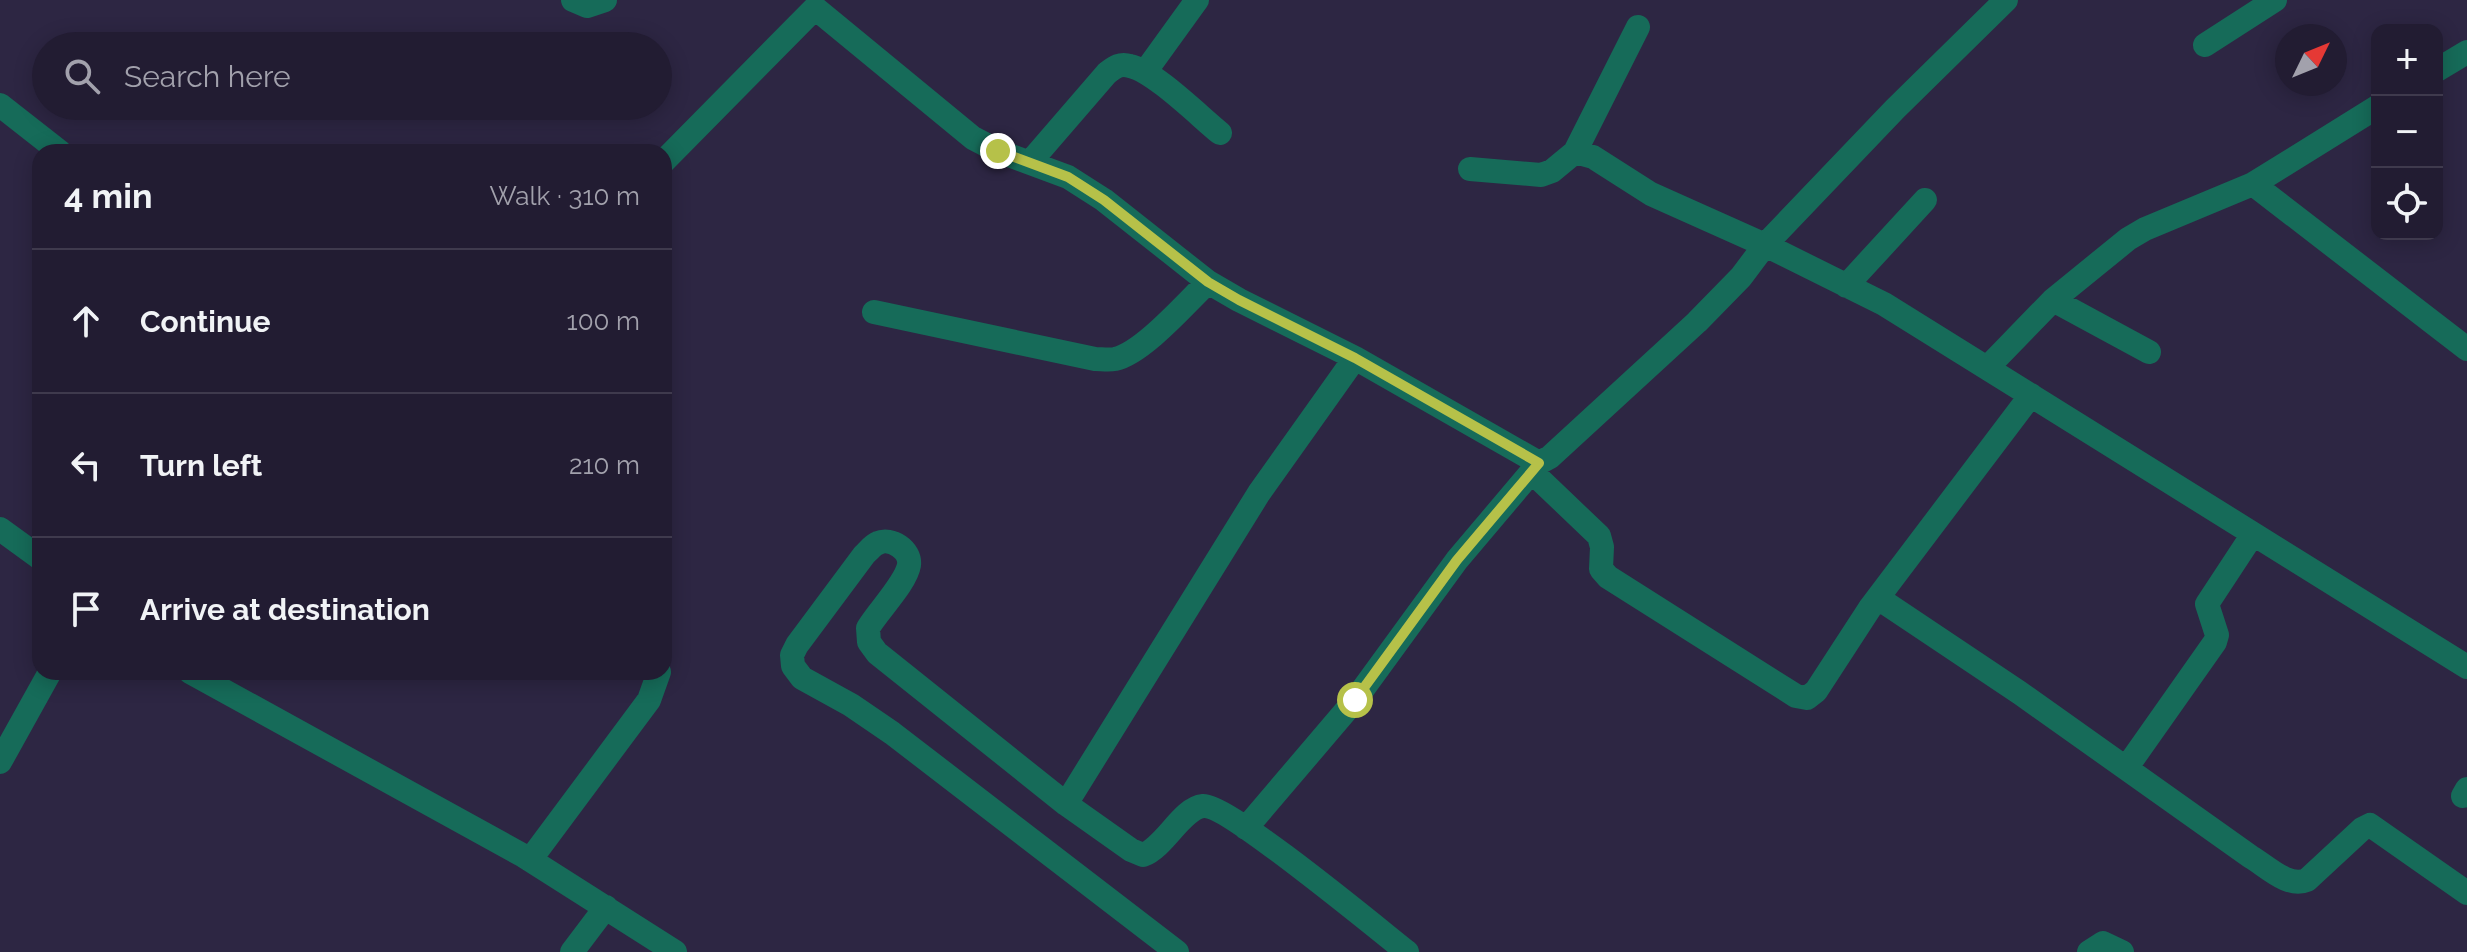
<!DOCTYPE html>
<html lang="en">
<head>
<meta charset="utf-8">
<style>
	:root { --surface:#221c32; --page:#2e293e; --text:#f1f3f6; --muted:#a2a1ac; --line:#3f3a4d }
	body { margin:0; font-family:Raleway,sans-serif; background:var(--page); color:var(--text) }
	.controls { position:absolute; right:24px; top:24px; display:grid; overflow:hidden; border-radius:16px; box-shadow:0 4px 20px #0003 }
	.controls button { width:72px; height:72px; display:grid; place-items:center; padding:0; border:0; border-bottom:2px solid var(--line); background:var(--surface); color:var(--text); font:40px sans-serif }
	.compass { position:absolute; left:2275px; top:24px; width:72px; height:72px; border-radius:50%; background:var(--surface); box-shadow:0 4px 20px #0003; rotate:47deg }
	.stop { position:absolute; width:24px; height:24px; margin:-18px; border:6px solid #b6c149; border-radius:50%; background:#fff }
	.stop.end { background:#b6c149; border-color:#fff; box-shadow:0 2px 8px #0008 }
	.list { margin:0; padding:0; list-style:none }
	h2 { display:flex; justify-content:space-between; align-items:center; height:104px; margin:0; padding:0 32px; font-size:34px }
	h2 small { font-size:26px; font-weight:400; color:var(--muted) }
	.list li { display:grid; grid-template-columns:52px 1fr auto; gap:24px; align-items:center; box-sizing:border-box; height:144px; padding:0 32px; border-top:2px solid var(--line) }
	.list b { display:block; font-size:30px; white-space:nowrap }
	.list em { font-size:26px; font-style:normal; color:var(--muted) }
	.icon { flex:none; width:44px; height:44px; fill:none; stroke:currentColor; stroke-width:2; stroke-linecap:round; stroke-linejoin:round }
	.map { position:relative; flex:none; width:2467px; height:952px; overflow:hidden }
	.search { position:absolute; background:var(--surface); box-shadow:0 4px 20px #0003; left:32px; top:32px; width:640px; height:88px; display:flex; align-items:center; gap:20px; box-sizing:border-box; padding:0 28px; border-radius:44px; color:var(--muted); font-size:30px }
	.panel { position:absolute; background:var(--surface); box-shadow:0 4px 20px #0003; left:32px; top:144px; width:640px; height:536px; border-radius:24px }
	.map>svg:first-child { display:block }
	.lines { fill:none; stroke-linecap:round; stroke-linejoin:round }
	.minor { stroke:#166b59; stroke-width:24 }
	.route { stroke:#b6c149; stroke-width:10 }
</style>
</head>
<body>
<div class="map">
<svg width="2467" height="952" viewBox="0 0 2467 952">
	<rect width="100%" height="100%" fill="#2d2643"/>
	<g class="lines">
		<path class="minor" d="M573,0L587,6L605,0
			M2205,45L2275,0
			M2437,70L2467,52
			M1145,72L1197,0
			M0,105L60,152
			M1575,152L1638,27
			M664,161L815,8L973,138L998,151L1068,177L1104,200L1208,282L1239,300L1355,358L1539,463L1550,457L1697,322L1741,277L1765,245L1895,109L2006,0
			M1031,161L1107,73C1115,67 1120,63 1130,66C1154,71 1199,116 1220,133
			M1470,169L1541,175L1552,171L1575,152L1593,157L1651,194L1765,245L1884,304L2467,667
			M2253,184L2467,349
			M1846,286L1925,200
			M2053,300L2149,352
			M874,312L1095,359C1101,359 1109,360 1115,359C1143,353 1187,302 1208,282
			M1987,368L2053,300L2128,239L2145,229L2253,184L2377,107
			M1533,473L1599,536L1602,547L1601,569L1608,577L1796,696L1807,698L1816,691L1870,608L2031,395
			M0,529L40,558
			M1878,598L2020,693L2251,857C2268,867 2288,888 2307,880L2362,829L2370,825L2467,893
			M190,672L524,856L675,952
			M0,762L50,672
			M2127,767L2215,642L2217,635L2207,604L2253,534
			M2463,796L2467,789
			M1066,804L1259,493L1355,358
			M1246,828L1355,700L1457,560L1539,463
			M530,860L649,700L659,672
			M572,952L606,907
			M1177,952L892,733L851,705L802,678L793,666L792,655L797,645L864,555C869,550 873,545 878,543C891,537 911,550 909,565C906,583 878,611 868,628L869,642L877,653L1066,804L1131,850L1143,855C1165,847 1182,808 1203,806C1227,804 1379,930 1407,952
			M2089,952L2103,943L2122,952"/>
	</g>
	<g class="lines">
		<path class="route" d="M998,151L1068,177L1104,200L1208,282L1239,300L1355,358L1539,463L1457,560L1355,700"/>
	</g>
</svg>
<div class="controls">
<button>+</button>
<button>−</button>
<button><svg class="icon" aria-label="locate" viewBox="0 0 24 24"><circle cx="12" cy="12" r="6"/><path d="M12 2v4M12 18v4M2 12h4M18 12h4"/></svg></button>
</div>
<svg class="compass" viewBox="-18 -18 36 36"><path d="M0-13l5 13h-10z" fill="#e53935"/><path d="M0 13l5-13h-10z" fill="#a2a1ac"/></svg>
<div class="stop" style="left:1355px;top:700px"></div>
<div class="stop end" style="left:998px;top:151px"></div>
<div class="search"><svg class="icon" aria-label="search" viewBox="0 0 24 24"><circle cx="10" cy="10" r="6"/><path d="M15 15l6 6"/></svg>Search here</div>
<section class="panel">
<h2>4 min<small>Walk · 310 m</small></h2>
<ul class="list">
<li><svg class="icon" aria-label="ahead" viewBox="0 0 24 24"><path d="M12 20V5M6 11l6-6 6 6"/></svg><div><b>Continue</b></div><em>100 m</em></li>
<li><svg class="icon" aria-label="left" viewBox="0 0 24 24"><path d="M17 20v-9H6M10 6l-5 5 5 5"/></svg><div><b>Turn left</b></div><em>210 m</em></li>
<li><svg class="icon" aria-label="arrive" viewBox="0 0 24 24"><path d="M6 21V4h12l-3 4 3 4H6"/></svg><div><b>Arrive at destination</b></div></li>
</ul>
</section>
</div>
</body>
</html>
